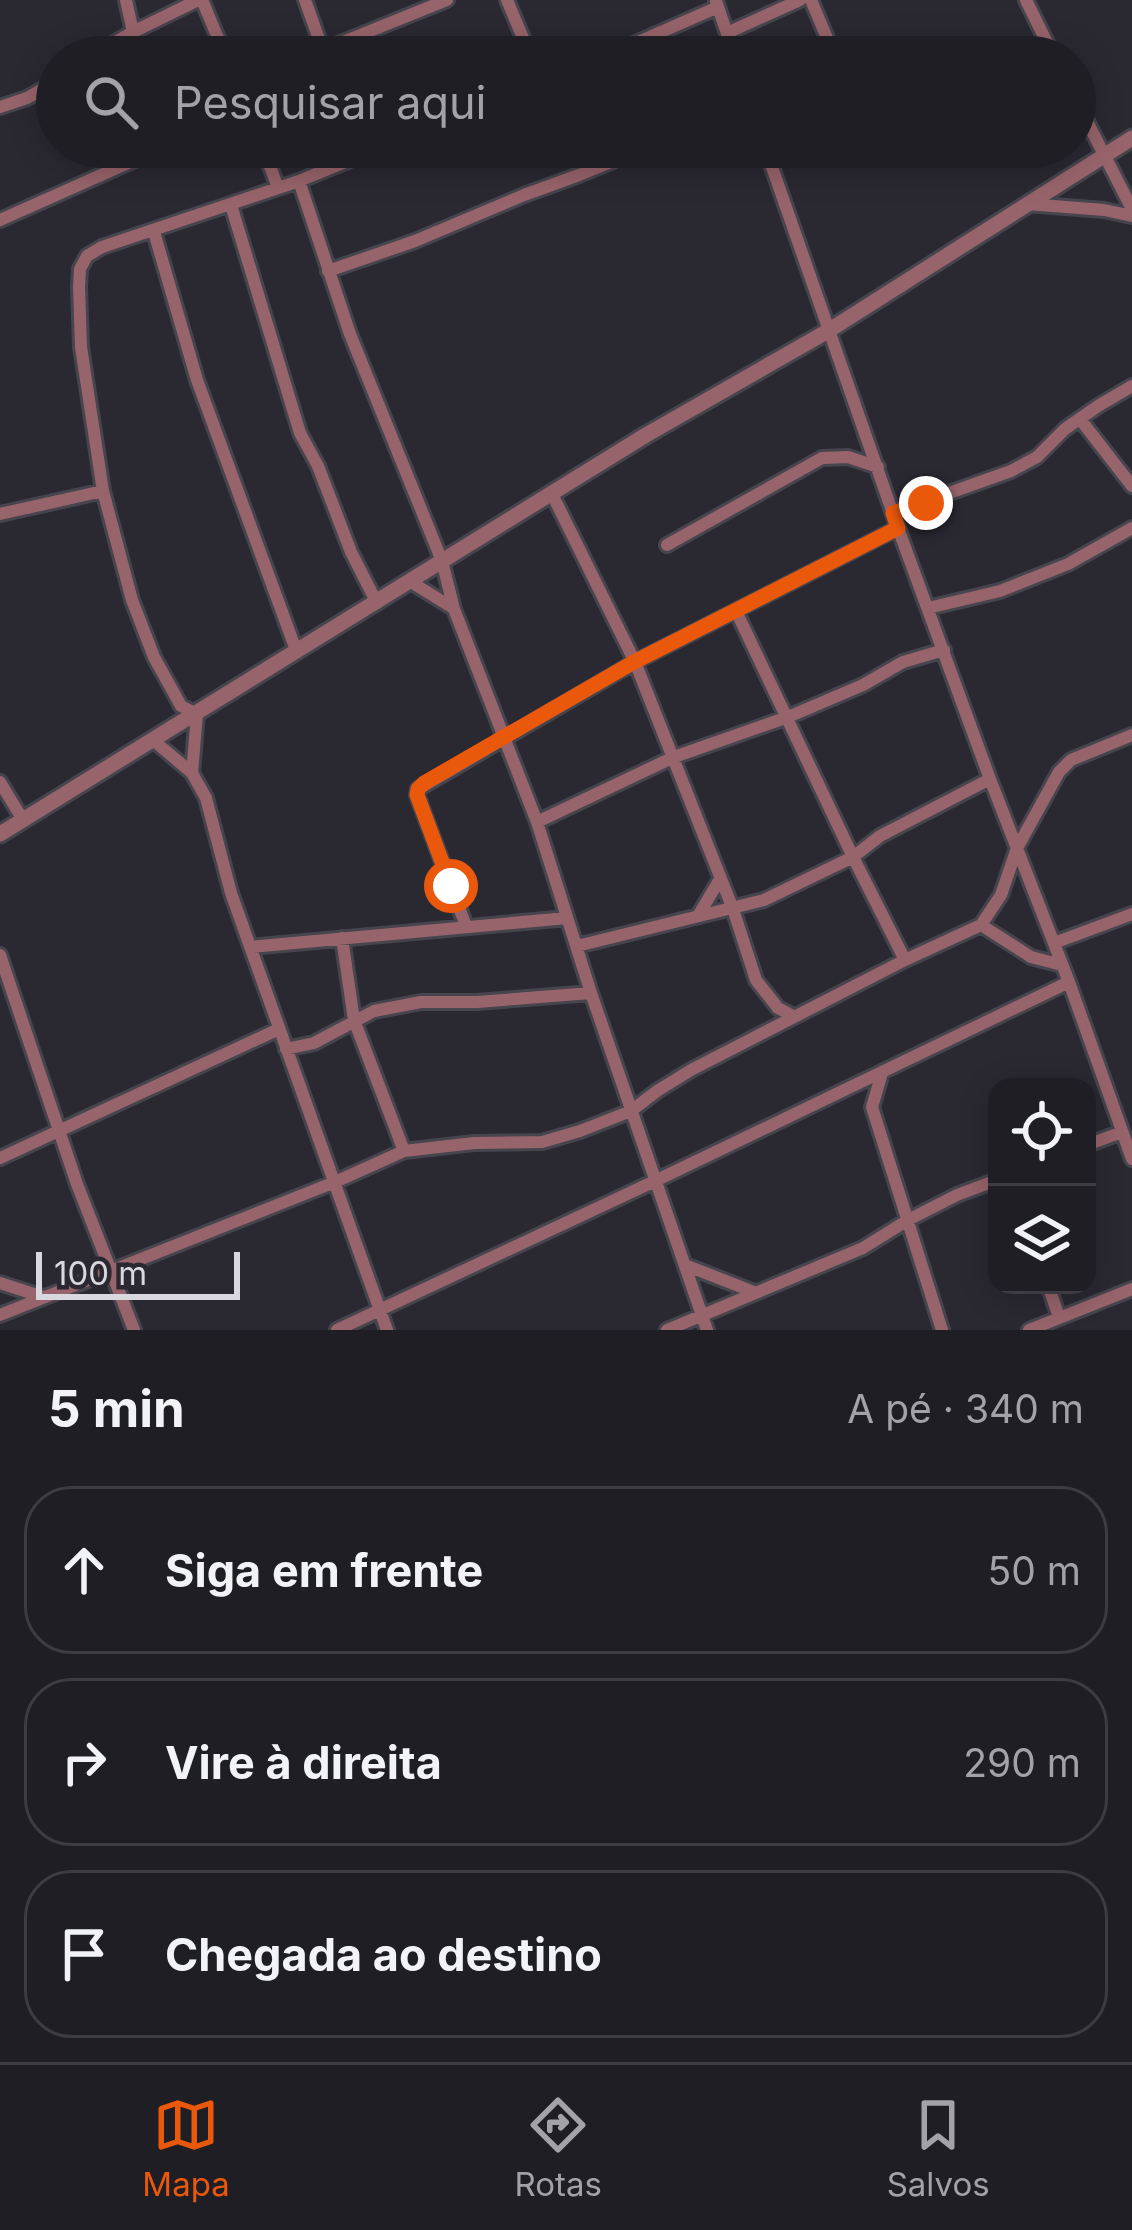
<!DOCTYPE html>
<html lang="pt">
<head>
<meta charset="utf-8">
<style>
	:root { --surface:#201e25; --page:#2d2b32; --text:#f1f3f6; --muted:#a2a2a7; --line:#3d3c42; --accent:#ea580c }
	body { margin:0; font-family:Inter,sans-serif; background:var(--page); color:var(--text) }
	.controls { position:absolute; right:36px; bottom:36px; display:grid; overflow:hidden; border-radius:24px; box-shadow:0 6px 30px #0003 }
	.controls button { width:108px; height:108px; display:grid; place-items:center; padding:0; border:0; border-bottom:3px solid var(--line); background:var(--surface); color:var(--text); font:60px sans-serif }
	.scale { position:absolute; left:36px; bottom:30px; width:204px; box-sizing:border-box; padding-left:12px; border:6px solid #d9d8de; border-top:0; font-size:33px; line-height:42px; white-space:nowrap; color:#d9d8de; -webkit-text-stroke:9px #2a2831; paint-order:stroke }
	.stop { position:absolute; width:36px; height:36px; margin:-27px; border:9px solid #ea580c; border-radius:50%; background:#fff }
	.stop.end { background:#ea580c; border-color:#fff; box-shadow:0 3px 12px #0008 }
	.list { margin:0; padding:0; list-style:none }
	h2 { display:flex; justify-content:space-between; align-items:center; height:156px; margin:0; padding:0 48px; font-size:51px }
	h2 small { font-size:39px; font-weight:400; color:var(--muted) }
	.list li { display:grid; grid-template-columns:78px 1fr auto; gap:36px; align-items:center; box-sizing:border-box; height:168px; margin:0 24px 24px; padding:0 24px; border:3px solid var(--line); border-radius:48px }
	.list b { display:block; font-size:45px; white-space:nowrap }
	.list em { font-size:39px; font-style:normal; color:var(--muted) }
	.icon { flex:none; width:66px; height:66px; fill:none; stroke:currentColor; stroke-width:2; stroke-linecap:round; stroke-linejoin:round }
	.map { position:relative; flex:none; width:1132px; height:1330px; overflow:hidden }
	.search { position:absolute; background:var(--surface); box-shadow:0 6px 30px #0003; left:36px; right:36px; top:36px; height:132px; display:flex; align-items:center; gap:30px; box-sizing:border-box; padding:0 42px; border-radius:66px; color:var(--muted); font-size:45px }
	.sheet { height:732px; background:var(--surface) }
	nav { display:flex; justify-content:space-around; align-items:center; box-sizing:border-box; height:168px; border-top:3px solid var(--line); background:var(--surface); font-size:33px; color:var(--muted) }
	nav a { display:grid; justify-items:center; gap:6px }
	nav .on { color:var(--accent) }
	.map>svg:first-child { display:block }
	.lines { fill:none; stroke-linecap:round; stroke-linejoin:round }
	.minor-casing { stroke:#46444d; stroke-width:18 }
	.tertiary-casing { stroke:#46444d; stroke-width:21 }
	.minor { stroke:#98646b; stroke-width:12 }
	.tertiary { stroke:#98646b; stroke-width:15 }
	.route { stroke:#ea580c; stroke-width:15 }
</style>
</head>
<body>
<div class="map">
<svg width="1132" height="1330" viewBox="0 0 1132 1330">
	<rect width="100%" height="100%" fill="#2a2831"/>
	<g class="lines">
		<defs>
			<path id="minor" d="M126,0L133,32L143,57
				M202,0L226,57
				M305,0L325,56
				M507,0L531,57
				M811,0L835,57
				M1026,0L1054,57
				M716,1L735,57
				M727,33L800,0
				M323,50L447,0
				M90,57L133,32L198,0
				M604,57L718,7
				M1075,98L1132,209
				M0,107L27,98L57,81
				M263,147L278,188
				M765,147L898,528L990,779L1069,982L1132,1159
				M299,181L350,334L442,561L454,609L537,822L591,993L707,1330
				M1027,204L1104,210L1132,216
				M231,205L300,433L318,466L351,552L377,603
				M0,220L164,147
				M154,232L197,380L296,650
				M328,271L415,241L524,195L579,175L611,162L635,147
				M1080,419L1132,486
				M552,494L635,662L733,909L756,980L778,1008L793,1016
				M893,513L1011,471L1037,457L1065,429L1098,406L1132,386
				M0,514L103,491
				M667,545L822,458L848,457L878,467
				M411,582L453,608
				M928,608L1000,591L1068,564L1132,528
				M736,611L853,857L905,960
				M153,740L192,773L206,798L231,893L387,1330
				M192,773L197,714L181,706L154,657L132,600L103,491L81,347L79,287L80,269L87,256L102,247L299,181L382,147
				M0,782L23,820
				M537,822L674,757L788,717L863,685L903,662L944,650
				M698,916L720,879
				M981,925L1031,957L1062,965
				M466,926L417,795L418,789L635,662L898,528
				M342,938L354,1020L404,1151
				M1054,943L1132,914
				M577,946L764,900L853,857L880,836L990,779
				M250,947L567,918
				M0,955L77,1184L134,1330
				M286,1049L314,1043L374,1011L421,1002H477L591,993
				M882,1073L872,1107L942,1330
				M1087,1145L1122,1132
				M0,1158L279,1029
				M685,1265L754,1292
				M0,1283L43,1297
				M1048,1285L1059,1317
				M0,1315L335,1182L404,1151L474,1143L542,1142L580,1131L631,1111L657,1091L691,1070L905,960L981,925L1001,895L1017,848L1059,772L1071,760L1132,735
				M337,1330L655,1181L1069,982
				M667,1330L863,1248L908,1220L957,1195L997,1180
				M1029,1330L1132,1289"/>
			<path id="tertiary" d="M0,834L646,435L828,331L1132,138"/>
		</defs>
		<use href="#minor" class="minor-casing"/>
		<use href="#tertiary" class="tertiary-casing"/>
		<use href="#minor" class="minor"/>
		<use href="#tertiary" class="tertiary"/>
	</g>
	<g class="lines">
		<path class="route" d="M451,886L417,795L418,789L424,783L634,662L898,528L893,513L926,503"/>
	</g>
</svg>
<div class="controls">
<button><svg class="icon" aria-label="locate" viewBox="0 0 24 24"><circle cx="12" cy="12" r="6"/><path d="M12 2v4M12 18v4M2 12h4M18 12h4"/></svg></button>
<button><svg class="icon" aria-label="layers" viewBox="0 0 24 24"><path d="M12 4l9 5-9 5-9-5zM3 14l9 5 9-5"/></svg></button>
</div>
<div class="scale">100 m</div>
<div class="stop" style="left:451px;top:886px"></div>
<div class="stop end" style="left:926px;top:503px"></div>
<div class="search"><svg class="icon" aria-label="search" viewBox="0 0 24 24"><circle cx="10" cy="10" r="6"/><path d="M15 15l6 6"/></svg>Pesquisar aqui</div>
</div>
<section class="sheet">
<h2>5 min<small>A pé · 340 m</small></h2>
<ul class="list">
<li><svg class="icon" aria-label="ahead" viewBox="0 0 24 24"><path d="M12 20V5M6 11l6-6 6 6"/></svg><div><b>Siga em frente</b></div><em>50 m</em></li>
<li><svg class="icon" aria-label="right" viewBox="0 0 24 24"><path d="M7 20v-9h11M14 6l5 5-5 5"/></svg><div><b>Vire à direita</b></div><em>290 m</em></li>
<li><svg class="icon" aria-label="arrive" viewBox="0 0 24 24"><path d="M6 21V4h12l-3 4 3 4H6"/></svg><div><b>Chegada ao destino</b></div></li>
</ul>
</section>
<nav>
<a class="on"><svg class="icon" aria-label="map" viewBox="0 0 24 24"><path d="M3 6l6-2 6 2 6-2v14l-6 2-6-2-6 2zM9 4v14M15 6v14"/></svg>Mapa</a>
<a><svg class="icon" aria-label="directions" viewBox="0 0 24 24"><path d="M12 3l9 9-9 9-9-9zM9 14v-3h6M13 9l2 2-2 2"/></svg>Rotas</a>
<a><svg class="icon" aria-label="saved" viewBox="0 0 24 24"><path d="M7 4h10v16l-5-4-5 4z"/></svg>Salvos</a>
</nav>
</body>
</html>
